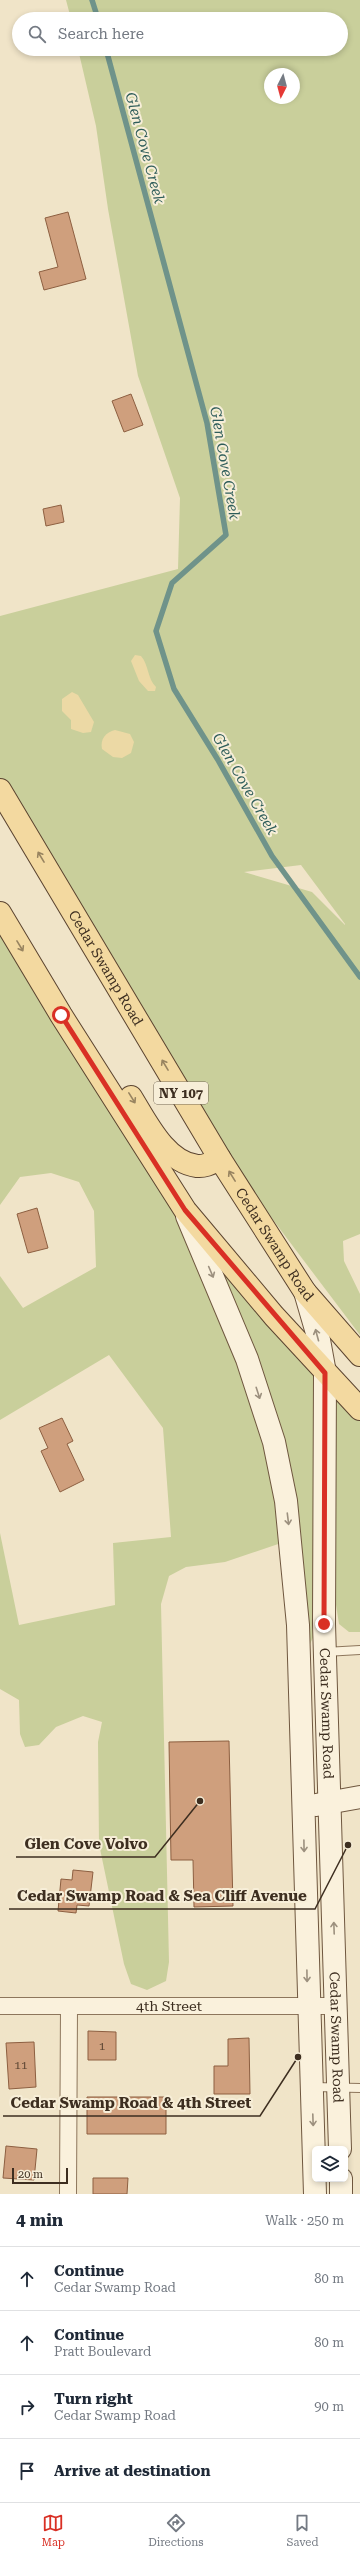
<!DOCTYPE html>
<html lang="en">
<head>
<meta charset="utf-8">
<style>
	:root { --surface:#fff; --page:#f2f2f3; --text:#1f2937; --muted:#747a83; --line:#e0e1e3; --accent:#d93025 }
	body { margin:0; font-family:"Roboto Serif",serif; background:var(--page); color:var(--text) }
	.controls { position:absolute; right:12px; bottom:12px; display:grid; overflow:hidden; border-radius:6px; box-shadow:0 2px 6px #0003 }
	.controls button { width:36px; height:36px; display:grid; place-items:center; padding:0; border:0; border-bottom:1px solid var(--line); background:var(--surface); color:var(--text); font:20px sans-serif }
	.compass { position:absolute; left:264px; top:68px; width:36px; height:36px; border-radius:50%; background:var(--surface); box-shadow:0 2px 6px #0003; rotate:186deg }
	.scale { position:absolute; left:12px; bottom:10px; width:56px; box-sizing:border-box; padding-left:4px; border:2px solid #3d2e20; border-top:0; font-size:11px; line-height:14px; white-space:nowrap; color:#3d2e20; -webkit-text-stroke:3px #f7eed8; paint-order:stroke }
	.stop { position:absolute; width:12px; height:12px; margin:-9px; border:3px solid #d93025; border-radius:50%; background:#fff }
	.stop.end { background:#d93025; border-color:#fff; box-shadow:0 1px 4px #0008 }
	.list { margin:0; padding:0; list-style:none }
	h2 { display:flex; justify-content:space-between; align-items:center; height:52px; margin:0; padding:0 16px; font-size:17px }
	h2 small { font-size:13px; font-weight:400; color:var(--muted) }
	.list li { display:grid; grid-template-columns:26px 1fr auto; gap:12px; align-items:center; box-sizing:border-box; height:64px; padding:0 16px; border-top:1px solid var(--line) }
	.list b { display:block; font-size:15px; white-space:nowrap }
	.list p { margin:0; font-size:13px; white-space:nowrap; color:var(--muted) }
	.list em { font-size:13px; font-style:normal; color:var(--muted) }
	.icon { flex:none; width:22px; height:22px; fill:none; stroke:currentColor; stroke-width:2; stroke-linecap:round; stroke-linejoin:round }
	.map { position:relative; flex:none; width:360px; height:2194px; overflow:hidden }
	.search { position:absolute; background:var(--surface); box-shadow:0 2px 6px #0003; left:12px; right:12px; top:12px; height:44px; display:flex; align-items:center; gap:10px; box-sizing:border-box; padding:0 14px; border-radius:22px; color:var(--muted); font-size:15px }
	.sheet { height:308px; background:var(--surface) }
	nav { display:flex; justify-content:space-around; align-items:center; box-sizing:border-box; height:56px; border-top:1px solid var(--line); background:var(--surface); font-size:11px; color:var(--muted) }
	nav a { display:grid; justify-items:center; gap:2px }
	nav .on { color:var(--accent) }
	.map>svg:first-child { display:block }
	.green { fill:#c9cf9b; fill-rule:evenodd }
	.sand { fill:#ecd9a5 }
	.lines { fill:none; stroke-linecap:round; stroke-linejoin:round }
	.stream { stroke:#6f938a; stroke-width:5.5 }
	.building { fill:#cf9f7d; stroke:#8d5f41 }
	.lane-casing { stroke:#8d765c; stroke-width:10 }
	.street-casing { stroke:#8d765c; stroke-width:18 }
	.secondary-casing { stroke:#6f573f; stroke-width:24 }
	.primary-casing { stroke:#5b4430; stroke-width:24 }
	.lane { stroke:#faf1dc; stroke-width:8 }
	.street { stroke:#faf1dc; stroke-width:16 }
	.secondary { stroke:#faf1dc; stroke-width:22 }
	.primary { stroke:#f3d9a0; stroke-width:22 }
	.oneway { stroke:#988460 }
	.oneway2 { stroke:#9c907e }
	.route { stroke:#d93025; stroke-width:5 }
	.labels { text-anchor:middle; stroke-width:4; stroke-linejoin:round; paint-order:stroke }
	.number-label { font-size:12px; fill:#624a37 }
	.shield { fill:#f7eed8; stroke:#756857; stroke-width:1 }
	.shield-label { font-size:13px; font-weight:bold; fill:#3d2e20 }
	.street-label { font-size:14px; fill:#3d2e20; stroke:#f7eed8 }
	.water-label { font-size:15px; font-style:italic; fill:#2f5d5a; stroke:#f7eed8 }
	.leader { fill:none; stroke:#3d2e20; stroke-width:1.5 }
	.callout-dot { fill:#3d2e20; stroke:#f7eed8; stroke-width:1.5 }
	.callout-label { font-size:15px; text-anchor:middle; font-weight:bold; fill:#3d2e20; stroke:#f7eed8; stroke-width:4; stroke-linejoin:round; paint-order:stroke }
</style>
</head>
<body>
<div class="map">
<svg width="360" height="2194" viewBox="0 0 360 2194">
	<rect width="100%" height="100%" fill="#f0e4c8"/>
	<path class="green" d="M66,0H360V1234L343,1241L344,1261L360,1294V1335L255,1196L0,780V616L178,569L180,498L138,376L108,209L96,126L78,49H341V19H71ZM270,74H294V98H270ZM301,865L345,924V925L312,892L244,872Z
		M0,920L182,1210L360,1406V1632H349L339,1624L334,1592L310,1644L296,1593L290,1540L225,1562L186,1567L169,1576L161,1604L169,1962L166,1981L147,1990L131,1984L124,1964L99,1844L98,1742L102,1722L83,1716L56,1727L39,1745L25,1747L20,1734L19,1700L0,1689V1533L19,1625L115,1605L113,1543L171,1537L163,1428L109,1355L0,1420V1276L23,1308L96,1267L94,1211L79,1182L51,1173L20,1177L0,1205Z"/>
	<path class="sand" d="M135,655L141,656C149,665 147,678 156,687L155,691H148L139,681L131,661Z
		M72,692L78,695L94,722L91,732L83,733L71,729V720L62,711V699Z
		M115,730L130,734L134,742L131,753L122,758L113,757L102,749C100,739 106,732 115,730Z"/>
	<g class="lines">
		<path class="stream" d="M92,0L98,19
			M106,49L207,423L226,535L172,583L156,631L174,689L218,760L272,856L360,977"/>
	</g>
	<path class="building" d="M68,212L86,279L44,290L39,272L58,267L45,218Z
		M131,394L143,425L124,432L112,401Z
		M61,505L64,522L46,526L43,509Z
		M37,1208L48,1248L28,1253L17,1214Z
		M62,1418L73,1441L67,1444L84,1480L60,1492L41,1451L48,1448L39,1428Z
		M229,1741L233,1906L194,1907L193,1860H171L169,1742Z
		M73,1870L93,1872L89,1906L77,1905L76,1913L58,1911L61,1879L72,1880Z
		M88,2031L116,2032V2060H88Z
		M249,2038L250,2094H214V2066H228V2039Z
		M34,2042L36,2087L9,2089L6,2043Z
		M87,2097H166V2134H87Z
		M6,2146L37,2149L34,2180L3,2178Z
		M93,2178H128L127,2194H93Z"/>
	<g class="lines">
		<defs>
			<path id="lane" d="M325,1652L360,1650
				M313,2087L360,2088"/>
			<g id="street">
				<path id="s1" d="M0,2006H337"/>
				<path d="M68,2194L69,2007"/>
			</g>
			<g id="secondary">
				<path d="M187,1216L247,1359L274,1442L286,1501L298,1625L315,2194"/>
				<path id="s2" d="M305,1292L319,1340L325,1373L324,1624L340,2149"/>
				<path d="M316,1805L360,1797"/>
				<path d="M341,2179V2194"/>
			</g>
			<g id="primary">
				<path id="s3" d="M0,790L220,1159L305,1292L360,1355"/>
				<path d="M0,913L61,1015L185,1210L274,1316L360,1409"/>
				<path d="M131,1097C146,1121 165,1162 197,1166C206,1167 213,1162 220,1159"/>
			</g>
		</defs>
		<use href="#lane" class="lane-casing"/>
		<use href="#street" class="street-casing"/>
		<use href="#secondary" class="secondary-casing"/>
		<use href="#primary" class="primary-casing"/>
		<use href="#lane" class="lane"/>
		<use href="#street" class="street"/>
		<use href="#secondary" class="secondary"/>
		<use href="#primary" class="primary"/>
	</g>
	<defs><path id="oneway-shaft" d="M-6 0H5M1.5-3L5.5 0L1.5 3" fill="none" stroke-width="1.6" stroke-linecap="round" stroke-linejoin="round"/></defs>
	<g class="oneway">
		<use href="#oneway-shaft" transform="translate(41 857) rotate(-121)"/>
		<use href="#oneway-shaft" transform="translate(20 946) rotate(59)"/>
		<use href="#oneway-shaft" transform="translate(165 1065) rotate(-121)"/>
		<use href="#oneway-shaft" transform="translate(132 1098) rotate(58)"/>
		<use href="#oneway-shaft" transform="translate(232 1176) rotate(-122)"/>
	</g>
	<g class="oneway2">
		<use href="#oneway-shaft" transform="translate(211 1272) rotate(67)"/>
		<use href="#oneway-shaft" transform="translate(317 1335) rotate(-105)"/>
		<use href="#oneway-shaft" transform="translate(258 1393) rotate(72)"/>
		<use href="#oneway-shaft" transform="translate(288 1519) rotate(83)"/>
		<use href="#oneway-shaft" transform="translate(304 1846) rotate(89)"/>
		<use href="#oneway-shaft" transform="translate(334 1928) rotate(-92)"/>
		<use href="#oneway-shaft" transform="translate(307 1976) rotate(89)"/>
		<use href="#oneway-shaft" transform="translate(313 2120) rotate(88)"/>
	</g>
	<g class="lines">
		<path class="route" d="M61,1015L185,1210L325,1373L324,1624"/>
	</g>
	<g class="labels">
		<g class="number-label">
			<text x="102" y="2050">1</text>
			<text x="21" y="2069">11</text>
		</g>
		<rect class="shield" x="154" y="1082" width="54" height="22" rx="3"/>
		<g class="shield-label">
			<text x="181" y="1098">NY 107</text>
		</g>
		<g class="street-label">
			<text dy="5" stroke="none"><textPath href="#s3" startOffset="207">Cedar Swamp Road</textPath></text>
			<text dy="5" stroke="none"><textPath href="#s3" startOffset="531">Cedar Swamp Road</textPath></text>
			<text dy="5" stroke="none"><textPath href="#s2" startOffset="424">Cedar Swamp Road</textPath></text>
			<text dy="5" stroke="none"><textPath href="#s1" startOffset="169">4th Street</textPath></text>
			<text dy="5" stroke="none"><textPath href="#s2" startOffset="748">Cedar Swamp Road</textPath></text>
		</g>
		<g class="water-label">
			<text transform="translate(145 148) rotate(75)" y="5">Glen Cove Creek</text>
			<text transform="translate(225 463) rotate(80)" y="5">Glen Cove Creek</text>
			<text transform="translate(245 784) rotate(60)" y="5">Glen Cove Creek</text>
		</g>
	</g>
	<path class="leader" d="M200 1801L155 1857H16M348 1845L315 1909H9M298 2057L260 2116H3"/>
	<g class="callout-dot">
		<circle cx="200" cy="1801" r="4"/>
		<circle cx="348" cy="1845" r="4"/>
		<circle cx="298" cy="2057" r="4"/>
	</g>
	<g class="callout-label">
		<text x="86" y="1849">Glen Cove Volvo</text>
		<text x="162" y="1901">Cedar Swamp Road &amp; Sea Cliff Avenue</text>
		<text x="131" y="2108">Cedar Swamp Road &amp; 4th Street</text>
	</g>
</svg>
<div class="controls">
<button><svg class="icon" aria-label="layers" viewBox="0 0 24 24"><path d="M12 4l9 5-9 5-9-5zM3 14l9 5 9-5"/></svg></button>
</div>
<svg class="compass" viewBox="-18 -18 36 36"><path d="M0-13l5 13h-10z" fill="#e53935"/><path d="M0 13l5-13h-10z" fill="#747a83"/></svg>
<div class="scale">20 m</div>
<div class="stop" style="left:61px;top:1015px"></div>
<div class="stop end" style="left:324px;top:1624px"></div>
<div class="search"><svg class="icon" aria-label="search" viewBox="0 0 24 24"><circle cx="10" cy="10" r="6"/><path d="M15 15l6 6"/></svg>Search here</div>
</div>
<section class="sheet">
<h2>4 min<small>Walk · 250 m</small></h2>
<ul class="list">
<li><svg class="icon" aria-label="ahead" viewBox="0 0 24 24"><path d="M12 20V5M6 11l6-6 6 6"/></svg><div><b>Continue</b><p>Cedar Swamp Road</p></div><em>80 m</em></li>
<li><svg class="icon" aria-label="ahead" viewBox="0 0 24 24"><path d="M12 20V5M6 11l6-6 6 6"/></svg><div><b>Continue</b><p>Pratt Boulevard</p></div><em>80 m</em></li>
<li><svg class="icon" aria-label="right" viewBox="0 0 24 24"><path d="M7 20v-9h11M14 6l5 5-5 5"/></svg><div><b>Turn right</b><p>Cedar Swamp Road</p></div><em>90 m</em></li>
<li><svg class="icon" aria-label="arrive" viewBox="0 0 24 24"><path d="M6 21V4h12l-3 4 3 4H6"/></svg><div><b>Arrive at destination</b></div></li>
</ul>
</section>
<nav>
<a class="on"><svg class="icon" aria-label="map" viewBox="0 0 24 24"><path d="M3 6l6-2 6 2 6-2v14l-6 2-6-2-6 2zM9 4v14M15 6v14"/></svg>Map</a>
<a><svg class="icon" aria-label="directions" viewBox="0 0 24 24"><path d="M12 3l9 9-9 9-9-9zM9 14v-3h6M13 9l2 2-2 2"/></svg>Directions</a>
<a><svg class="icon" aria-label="saved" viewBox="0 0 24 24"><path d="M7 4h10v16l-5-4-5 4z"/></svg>Saved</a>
</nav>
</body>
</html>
